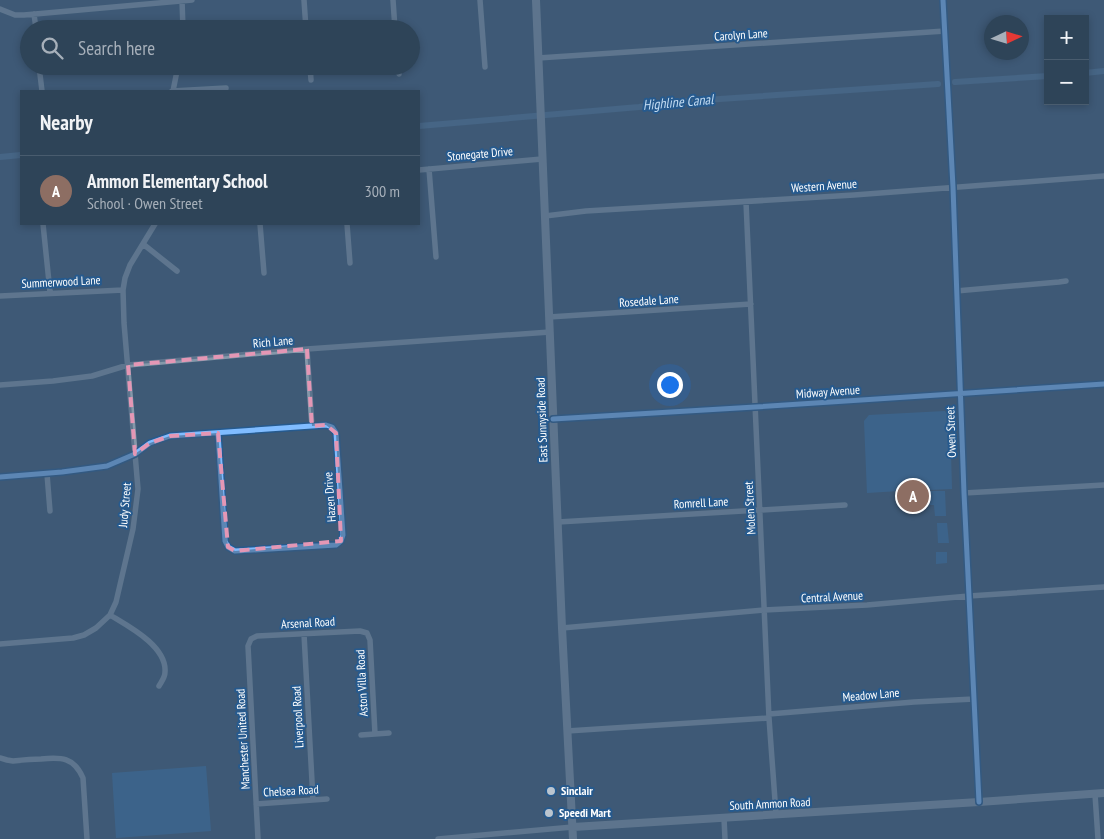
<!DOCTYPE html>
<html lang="en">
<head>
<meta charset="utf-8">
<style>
	:root { --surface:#2e4458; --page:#364b5e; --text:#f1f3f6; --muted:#a7b0ba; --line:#495c6e; --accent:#bbc5cf }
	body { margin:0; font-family:"PT Sans Narrow",sans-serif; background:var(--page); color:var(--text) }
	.controls { position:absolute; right:15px; top:15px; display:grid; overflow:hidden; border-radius:0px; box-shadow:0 2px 8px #0003 }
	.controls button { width:45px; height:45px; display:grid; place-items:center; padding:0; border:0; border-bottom:1px solid var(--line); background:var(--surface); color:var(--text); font:25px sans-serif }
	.compass { position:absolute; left:984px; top:15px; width:45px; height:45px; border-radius:50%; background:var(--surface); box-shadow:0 2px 8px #0003; rotate:86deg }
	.you { position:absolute; left:669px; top:384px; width:18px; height:18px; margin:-12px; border:4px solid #fff; border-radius:50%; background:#1a73e8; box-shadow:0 0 0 8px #1a73e833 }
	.badge { display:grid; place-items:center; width:32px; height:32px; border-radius:50%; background:var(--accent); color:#fff; font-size:16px; font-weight:700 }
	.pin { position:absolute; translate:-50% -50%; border:2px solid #fff; box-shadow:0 1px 5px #0006 }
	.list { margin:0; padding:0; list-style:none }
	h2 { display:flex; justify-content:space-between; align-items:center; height:65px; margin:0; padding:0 20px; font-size:21px }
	h2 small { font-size:16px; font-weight:400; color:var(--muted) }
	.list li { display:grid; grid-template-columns:32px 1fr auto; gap:15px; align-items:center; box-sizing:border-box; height:70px; padding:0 20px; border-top:1px solid var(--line) }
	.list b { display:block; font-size:19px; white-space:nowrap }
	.list p { margin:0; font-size:16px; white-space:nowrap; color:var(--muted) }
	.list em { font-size:16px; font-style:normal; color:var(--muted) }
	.icon { flex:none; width:28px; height:28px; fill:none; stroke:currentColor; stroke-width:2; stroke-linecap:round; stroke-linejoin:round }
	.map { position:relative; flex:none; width:1104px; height:839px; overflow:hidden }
	.search { position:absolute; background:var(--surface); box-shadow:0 2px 8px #0003; left:20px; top:20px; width:400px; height:55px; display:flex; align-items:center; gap:12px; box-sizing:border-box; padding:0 18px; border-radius:28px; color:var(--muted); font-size:19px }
	.panel { position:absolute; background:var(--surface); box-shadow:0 2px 8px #0003; left:20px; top:90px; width:400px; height:135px; border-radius:0px }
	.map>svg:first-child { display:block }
	.green { fill:#3b70a3 }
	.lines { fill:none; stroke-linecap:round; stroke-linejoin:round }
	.canal { stroke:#507397; stroke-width:6 }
	.minor { stroke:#8598aa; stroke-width:5.5 }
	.major { stroke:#8496a9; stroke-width:8 }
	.cycleway-casing { stroke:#265a8e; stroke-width:8 }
	.cycleway { stroke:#80bcff; stroke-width:5 }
	.marked { fill:none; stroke:#e497b5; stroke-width:4; stroke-dasharray:10 6; stroke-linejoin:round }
	.poi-dot { fill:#bbc5cf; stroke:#265a8e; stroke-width:2 }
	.labels { text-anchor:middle; stroke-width:4; stroke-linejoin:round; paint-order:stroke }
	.street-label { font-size:12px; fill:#fff; stroke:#265a8e }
	.poi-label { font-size:12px; font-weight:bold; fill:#fff; stroke:#265a8e; text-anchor:start }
	.water-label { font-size:14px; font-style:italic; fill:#c2dbf2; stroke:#265a8e }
</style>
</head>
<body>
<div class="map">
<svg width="1104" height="839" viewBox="0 0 1104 839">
	<rect width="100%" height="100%" fill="#3e5a76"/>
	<path class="green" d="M945,411L950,419L952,489L904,491V500H900L899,491L867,493L864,421L869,415Z
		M923,491H945L946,516H935L934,505H923Z
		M937,523H947L949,543H938Z
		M936,552H947V563L936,564Z
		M206,766L211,831L116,838L112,773Z"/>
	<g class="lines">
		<path class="canal" d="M1085,73L1104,71
			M955,82L1048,76
			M419,126L639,107L676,102L938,84
			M0,157L21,155"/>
		<path class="minor" d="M182,0L183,29
			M304,0L306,29
			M393,0L395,29
			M480,0L485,67
			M943,0L953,187L964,493L979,802
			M0,9L15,15H24L192,0
			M34,14L36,29
			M538,58L945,31
			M39,66L42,91
			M310,66L311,80
			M398,66L399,74
			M172,91L226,88
			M173,91L178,66
			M429,169L436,257
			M419,170L542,159
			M746,202L769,718L776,814
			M545,216L586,211L854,195L1104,176
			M43,224L50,292
			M260,224L264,273
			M347,224L350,263
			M143,244L177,271
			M956,291L1059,282L1066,281
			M0,296L123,290
			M549,317L751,304
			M307,349L312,426
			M0,385L53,381L92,376L128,365L307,349L550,332
			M553,419L755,407L1104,384
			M47,474L50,511
			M0,477L62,472L107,466L135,454L150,443L170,436L326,425L332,427L336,433L343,535L341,541L336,545L235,551L228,547L225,541L218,433
			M964,493L1104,485
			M558,522L845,505
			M110,615C128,626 167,646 165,672C165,678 161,682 159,686
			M562,628L764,610L867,605L969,596L1104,587
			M304,634L313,800
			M0,644L73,638L84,635L96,628L110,615L116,602L133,529L138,489L124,323L123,290L125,278L130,265L155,224
			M769,714L914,702L974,699
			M567,731L769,718
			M361,735L389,733
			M0,758L7,760L13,761C22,760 31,759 41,759C61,757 74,757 83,778L87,839
			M1095,794L1098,839
			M256,804L327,799
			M724,818L725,839
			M258,839L248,646L251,639L257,636L360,631L367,633L370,640L375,734
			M438,839L573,827"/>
		<path class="major" d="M536,0L562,628L573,839
			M573,827L979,802L1104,793"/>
		<defs>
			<path id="cycleway" d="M943,0L953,187L964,493L979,802
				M553,419L755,407L1104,384
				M0,477L62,472L107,466L135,454L150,443L170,436L326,425L332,427L336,433L343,535L341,541L336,545L235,551L228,547L225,541L218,433"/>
		</defs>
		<use href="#cycleway" class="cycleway-casing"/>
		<use href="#cycleway" class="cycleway"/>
	</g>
	<path d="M0 0H1104V839H0ZM307,349L312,426L326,425L336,433L341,541L235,551L228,547L218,433L170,436L150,443L135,454L128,365Z" fill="#3e5a76" fill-opacity=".55" fill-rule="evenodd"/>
	<path class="marked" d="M307,349L312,426L326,425L336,433L341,541L235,551L228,547L218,433L170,436L150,443L135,454L128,365Z"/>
	<g class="poi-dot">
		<circle cx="551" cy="791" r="5"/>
		<circle cx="549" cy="813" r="5"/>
	</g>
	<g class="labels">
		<g class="street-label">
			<text transform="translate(741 35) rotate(-4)" y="4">Carolyn Lane</text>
			<text transform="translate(480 154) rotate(-5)" y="4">Stonegate Drive</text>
			<text transform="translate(824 186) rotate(-4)" y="4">Western Avenue</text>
			<text transform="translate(61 282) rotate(-3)" y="4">Summerwood Lane</text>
			<text transform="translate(649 301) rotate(-4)" y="4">Rosedale Lane</text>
			<text transform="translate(273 342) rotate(-5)" y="4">Rich Lane</text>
			<text transform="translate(828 392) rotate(-4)" y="4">Midway Avenue</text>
			<text transform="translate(542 420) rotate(-92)" y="4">East Sunnyside Road</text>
			<text transform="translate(951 432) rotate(-92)" y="4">Owen Street</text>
			<text transform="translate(330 497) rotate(-94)" y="4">Hazen Drive</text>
			<text transform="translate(701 503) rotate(-3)" y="4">Romrell Lane</text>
			<text transform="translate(125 505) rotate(-85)" y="4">Judy Street</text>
			<text transform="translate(750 508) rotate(-93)" y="4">Molen Street</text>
			<text transform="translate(832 597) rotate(-3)" y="4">Central Avenue</text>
			<text transform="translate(308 623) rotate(-3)" y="4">Arsenal Road</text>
			<text transform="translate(362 683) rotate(-93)" y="4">Aston Villa Road</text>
			<text transform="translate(871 695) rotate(-5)" y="4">Meadow Lane</text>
			<text transform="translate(298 717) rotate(-93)" y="4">Liverpool Road</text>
			<text transform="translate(243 739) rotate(-93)" y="4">Manchester United Road</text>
			<text transform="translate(291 791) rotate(-3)" y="4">Chelsea Road</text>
			<text transform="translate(770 804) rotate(-3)" y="4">South Ammon Road</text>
		</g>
		<g class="poi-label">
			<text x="561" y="795">Sinclair</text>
			<text x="559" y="817">Speedi Mart</text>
		</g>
		<g class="water-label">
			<text transform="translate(678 102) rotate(-5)" y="5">Highline Canal</text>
		</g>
	</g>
</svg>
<div class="controls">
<button>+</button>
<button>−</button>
</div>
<svg class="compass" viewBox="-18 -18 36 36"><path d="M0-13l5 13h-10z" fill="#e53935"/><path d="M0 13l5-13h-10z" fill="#a7b0ba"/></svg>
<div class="you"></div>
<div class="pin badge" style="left:913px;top:496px;background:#8d6e63">A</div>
<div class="search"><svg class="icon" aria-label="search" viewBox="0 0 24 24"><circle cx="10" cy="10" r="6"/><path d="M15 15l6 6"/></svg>Search here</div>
<section class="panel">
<h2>Nearby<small></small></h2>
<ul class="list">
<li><span class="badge" style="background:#8d6e63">A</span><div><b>Ammon Elementary School</b><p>School · Owen Street</p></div><em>300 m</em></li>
</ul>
</section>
</div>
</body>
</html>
